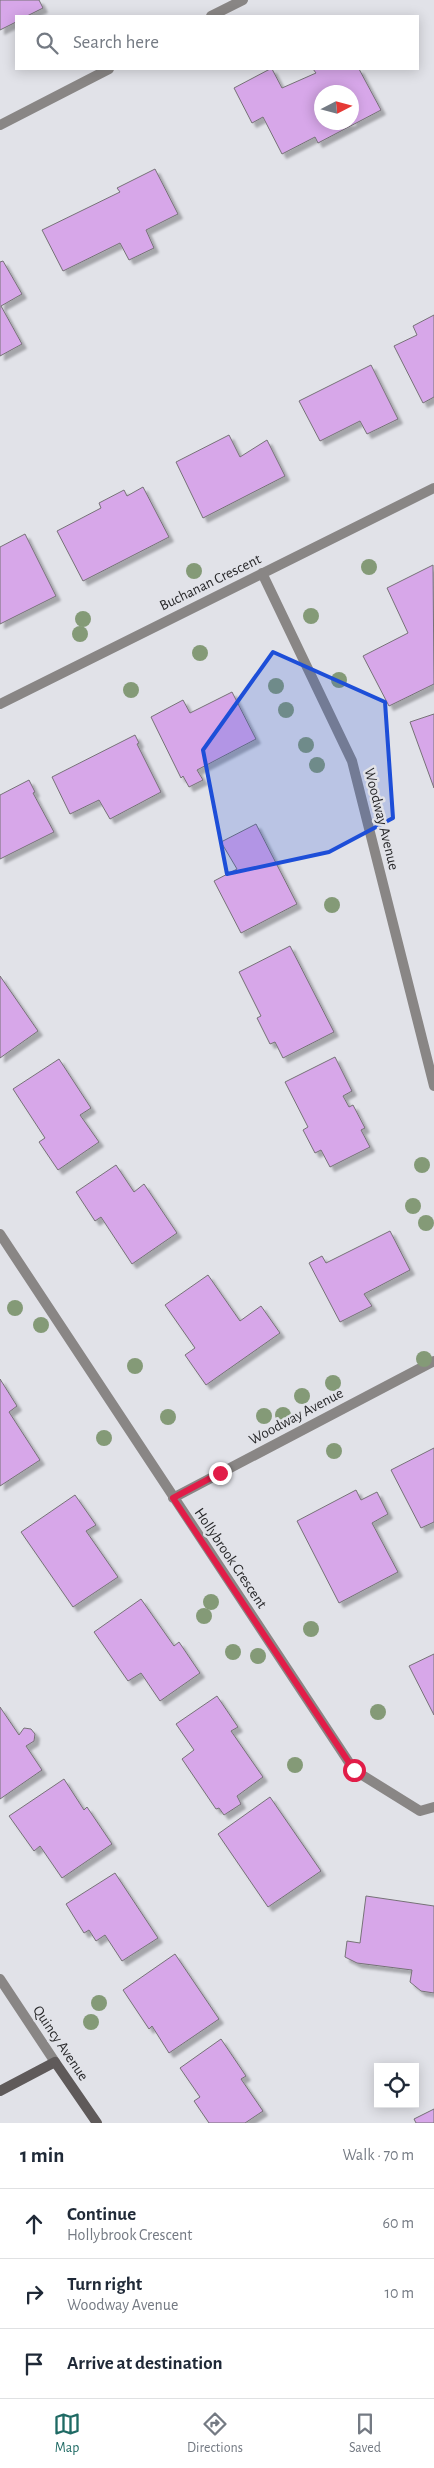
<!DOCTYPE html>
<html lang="en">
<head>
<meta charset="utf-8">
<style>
	:root { --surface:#fff; --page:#f6f6f7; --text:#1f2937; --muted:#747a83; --line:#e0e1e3; --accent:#1f6a64 }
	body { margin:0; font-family:"Alegreya Sans",sans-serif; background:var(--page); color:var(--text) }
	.controls { position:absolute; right:15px; bottom:15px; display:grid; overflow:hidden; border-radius:0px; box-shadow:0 2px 12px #0003 }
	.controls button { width:45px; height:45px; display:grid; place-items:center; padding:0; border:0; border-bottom:1px solid var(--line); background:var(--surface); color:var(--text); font:25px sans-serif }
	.compass { position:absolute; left:314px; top:85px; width:45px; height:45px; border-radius:50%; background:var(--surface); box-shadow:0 2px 12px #0003; rotate:84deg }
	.stop { position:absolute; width:15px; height:15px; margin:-11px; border:4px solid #e11d48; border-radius:50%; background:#fff }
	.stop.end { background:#e11d48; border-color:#fff; box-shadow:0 1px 5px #0008 }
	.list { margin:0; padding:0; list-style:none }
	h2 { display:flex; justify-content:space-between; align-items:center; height:65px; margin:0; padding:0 20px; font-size:21px }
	h2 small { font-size:16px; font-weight:400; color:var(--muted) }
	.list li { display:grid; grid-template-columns:32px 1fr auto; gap:15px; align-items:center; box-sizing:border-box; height:70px; padding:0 20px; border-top:1px solid var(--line) }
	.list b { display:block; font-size:19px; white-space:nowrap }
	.list p { margin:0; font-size:16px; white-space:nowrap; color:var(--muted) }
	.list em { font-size:16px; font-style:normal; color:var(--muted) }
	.icon { flex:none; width:28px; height:28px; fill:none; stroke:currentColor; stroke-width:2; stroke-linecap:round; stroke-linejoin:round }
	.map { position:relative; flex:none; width:434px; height:2123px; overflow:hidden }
	.search { position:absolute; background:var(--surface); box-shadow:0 2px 12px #0003; left:15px; right:15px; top:15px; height:55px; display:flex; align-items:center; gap:12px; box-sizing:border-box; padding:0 18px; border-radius:0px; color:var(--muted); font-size:19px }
	.sheet { height:275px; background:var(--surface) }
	nav { display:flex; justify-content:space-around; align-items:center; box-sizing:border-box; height:70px; border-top:1px solid var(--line); background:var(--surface); font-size:14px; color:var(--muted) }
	nav a { display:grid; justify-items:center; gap:2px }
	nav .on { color:var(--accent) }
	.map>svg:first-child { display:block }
	.building { fill:#d7a7e9; stroke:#767277; fill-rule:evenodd; filter:url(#shadow) }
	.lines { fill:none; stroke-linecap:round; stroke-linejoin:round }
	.street { stroke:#898685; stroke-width:10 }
	.secondary { stroke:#5f5a5a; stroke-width:10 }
	.tree { fill:#849a77 }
	.route { stroke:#e11d48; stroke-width:6 }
	.marked { fill:#1d4ed8; fill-opacity:0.2; stroke:#1d4ed8; stroke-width:4; stroke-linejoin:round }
	.labels { text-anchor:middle; stroke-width:5; stroke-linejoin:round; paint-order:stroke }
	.street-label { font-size:15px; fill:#28282a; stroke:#e1e2e8 }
</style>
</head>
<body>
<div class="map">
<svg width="434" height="2123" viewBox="0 0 434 2123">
	<defs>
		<filter id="shadow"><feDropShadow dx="4.5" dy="4.5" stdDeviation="1" flood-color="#0004"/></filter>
	</defs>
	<rect width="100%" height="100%" fill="#e1e2e8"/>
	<path class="building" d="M0,0H39L43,8L27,16H16V22L0,30Z
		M270,69H272L282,88L316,73L313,69H359L381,110L318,143L315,137L282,154L263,117L252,123L234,88ZM322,92H352V122H322Z
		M155,169L178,214L146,230L154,248L129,260L120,243L63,271L42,230L120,192L117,188Z
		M3,261L22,294L1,306L22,344L0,356V262Z
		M434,315V397L423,403L394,346L417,335L413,326Z
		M371,365L398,419L367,434L360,421L320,441L299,401Z
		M229,435L240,457L267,440L285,476L203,518L176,462Z
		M143,487L169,537L83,581L57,531L101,508L99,503L124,490L127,496Z
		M25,534L56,596L0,624V547Z
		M433,565L434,684L389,706L363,656L408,633L387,588Z
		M232,692L256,739L197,770L203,780L189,787L183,776L181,778L151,717L183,700L190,713Z
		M434,714V788L410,722Z
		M135,735L139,743L137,744L161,792L110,819L99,800L70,814L52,777Z
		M29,780L35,792L33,793L54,832L0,859V795Z
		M256,824L297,904L241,933L214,881L237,869L221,842Z
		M290,946L334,1032L283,1058L275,1042L270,1044L257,1018L261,1016L239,972Z
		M0,976L38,1031L0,1058Z
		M335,1057L352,1091L343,1096L349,1107L353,1105L365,1128L361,1130L370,1147L330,1167L321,1150L315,1153L303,1130L308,1127L285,1082Z
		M59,1059L91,1108L80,1115L99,1142L58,1170L39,1142L45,1138L13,1089Z
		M116,1165L134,1192L144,1184L177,1233L132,1264L101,1217L95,1221L76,1192Z
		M390,1231L410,1270L364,1294L372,1306L340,1322L309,1263L322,1256L326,1263Z
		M208,1275L240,1321L261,1306L280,1333L206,1385L185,1355L195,1348L165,1305Z
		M0,1379L17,1406L9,1412L40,1460L0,1486Z
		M434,1448V1522L421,1528L391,1470Z
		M356,1490L361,1500L377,1492L388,1514L372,1523L398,1572L339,1603L297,1521Z
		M75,1495L96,1525L86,1531L118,1577L73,1607L21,1532Z
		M141,1599L174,1646L179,1642L200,1673L160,1701L141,1673L128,1681L94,1632Z
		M434,1654V1715L409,1666Z
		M217,1696L238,1727L231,1731L263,1777L237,1796L241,1804L224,1815L219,1808L216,1809L182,1759L194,1750L176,1724Z
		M0,1707L19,1735L24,1728L31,1729L35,1734L34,1741L26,1746L42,1770L0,1799Z
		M64,1779L84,1810L87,1807L112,1844L62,1878L40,1846L34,1851L9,1816Z
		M270,1797L321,1871L268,1907L218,1834Z
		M115,1873L158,1938L122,1961L105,1935L96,1941L89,1930L84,1933L66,1904Z
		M366,1896L434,1906V1993L421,1991L410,1982L412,1970L357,1963L345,1957L347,1941L360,1943Z
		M175,1954L219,2019L169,2053L152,2026L149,2029L123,1990Z
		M221,2039L246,2076L241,2079L263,2111L245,2123H209L194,2101L200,2097L180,2068Z
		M434,2109V2123H416L414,2119Z"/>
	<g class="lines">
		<path class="street" d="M211,16L243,0
			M0,125L109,69
			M262,573L352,761L434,1086
			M0,704L434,488
			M0,1234L354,1770L420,1811L434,1807
			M173,1498L434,1361
			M0,1979L55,2062"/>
		<path class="secondary" d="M0,2091L55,2062L97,2123"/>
	</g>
	<g class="tree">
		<circle cx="369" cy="567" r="8"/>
		<circle cx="194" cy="571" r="8"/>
		<circle cx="311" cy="616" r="8"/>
		<circle cx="83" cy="619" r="8"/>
		<circle cx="80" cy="634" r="8"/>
		<circle cx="200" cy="653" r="8"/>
		<circle cx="339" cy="680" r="8"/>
		<circle cx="276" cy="686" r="8"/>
		<circle cx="131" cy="690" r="8"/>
		<circle cx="286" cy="710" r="8"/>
		<circle cx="306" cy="745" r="8"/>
		<circle cx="317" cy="765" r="8"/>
		<circle cx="332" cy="905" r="8"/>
		<circle cx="422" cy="1165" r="8"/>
		<circle cx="413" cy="1206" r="8"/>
		<circle cx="426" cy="1223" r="8"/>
		<circle cx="15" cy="1308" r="8"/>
		<circle cx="41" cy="1325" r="8"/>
		<circle cx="424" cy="1359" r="8"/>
		<circle cx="135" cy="1366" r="8"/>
		<circle cx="333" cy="1383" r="8"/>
		<circle cx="302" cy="1396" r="8"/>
		<circle cx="283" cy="1415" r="8"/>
		<circle cx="264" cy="1416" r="8"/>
		<circle cx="168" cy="1417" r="8"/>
		<circle cx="104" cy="1438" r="8"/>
		<circle cx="334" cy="1451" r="8"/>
		<circle cx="211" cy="1602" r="8"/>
		<circle cx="204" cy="1616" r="8"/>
		<circle cx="311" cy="1629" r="8"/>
		<circle cx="233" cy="1652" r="8"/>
		<circle cx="258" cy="1656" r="8"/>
		<circle cx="378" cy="1712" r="8"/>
		<circle cx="295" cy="1765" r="8"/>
		<circle cx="99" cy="2003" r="8"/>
		<circle cx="91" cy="2022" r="8"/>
	</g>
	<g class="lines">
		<path class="route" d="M220,1473L173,1498L354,1770"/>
	</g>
	<path class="marked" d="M273,652L385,702L393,818L329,852L227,874L203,750Z"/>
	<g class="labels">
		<g class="street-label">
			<text transform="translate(210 582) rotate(-26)" y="5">Buchanan Crescent</text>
			<text transform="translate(382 819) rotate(76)" y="5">Woodway Avenue</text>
			<text transform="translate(296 1416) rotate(-28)" y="5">Woodway Avenue</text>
			<text transform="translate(231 1558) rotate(56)" y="5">Hollybrook Crescent</text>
			<text transform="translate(61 2043) rotate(56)" y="5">Quincy Avenue</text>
		</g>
	</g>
</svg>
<div class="controls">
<button><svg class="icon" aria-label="locate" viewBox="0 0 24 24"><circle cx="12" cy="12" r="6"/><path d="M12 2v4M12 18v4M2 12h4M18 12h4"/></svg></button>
</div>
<svg class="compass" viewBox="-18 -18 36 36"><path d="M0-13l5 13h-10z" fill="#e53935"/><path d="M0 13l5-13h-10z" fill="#747a83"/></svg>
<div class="stop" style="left:354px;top:1770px"></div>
<div class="stop end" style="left:220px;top:1473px"></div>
<div class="search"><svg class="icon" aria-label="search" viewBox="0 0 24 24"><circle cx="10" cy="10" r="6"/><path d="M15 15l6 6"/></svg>Search here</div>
</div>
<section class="sheet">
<h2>1 min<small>Walk · 70 m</small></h2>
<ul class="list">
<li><svg class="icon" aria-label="ahead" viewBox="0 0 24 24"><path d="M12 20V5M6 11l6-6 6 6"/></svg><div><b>Continue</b><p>Hollybrook Crescent</p></div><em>60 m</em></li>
<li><svg class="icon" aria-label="right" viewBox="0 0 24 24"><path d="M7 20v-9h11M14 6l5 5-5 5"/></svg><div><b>Turn right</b><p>Woodway Avenue</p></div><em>10 m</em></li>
<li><svg class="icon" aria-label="arrive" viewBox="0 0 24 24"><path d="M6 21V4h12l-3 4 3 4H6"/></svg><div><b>Arrive at destination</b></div></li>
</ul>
</section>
<nav>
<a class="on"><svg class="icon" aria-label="map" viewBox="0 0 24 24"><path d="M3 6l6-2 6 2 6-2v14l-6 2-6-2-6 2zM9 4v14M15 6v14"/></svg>Map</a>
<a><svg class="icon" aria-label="directions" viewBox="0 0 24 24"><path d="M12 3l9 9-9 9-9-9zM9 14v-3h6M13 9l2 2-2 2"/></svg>Directions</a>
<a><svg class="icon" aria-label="saved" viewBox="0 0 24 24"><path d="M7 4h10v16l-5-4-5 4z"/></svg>Saved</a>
</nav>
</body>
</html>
